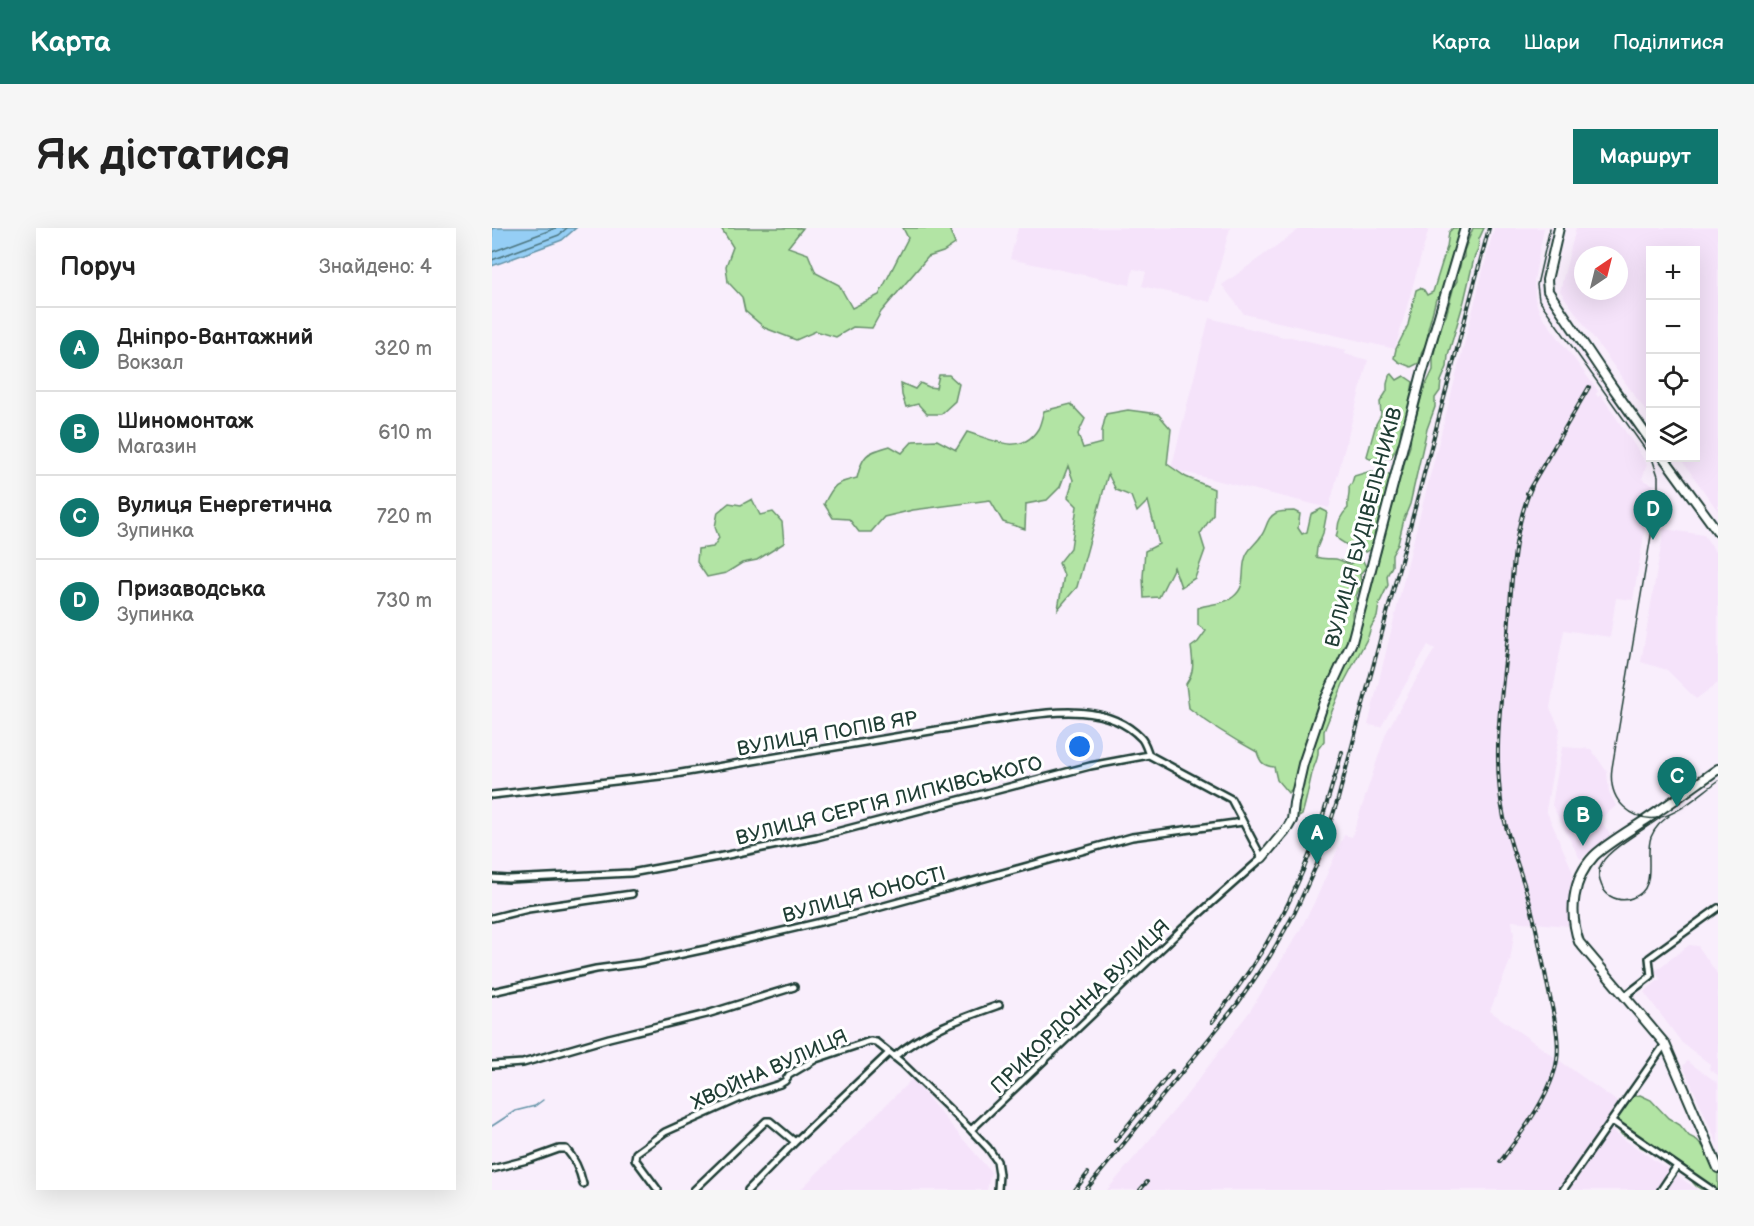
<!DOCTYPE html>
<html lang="uk">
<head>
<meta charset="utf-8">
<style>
	:root { --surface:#fff; --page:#f6f6f6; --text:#222; --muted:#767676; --line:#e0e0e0; --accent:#0f766e }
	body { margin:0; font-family:"Balsamiq Sans",sans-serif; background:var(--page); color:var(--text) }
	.controls { position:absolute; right:18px; top:18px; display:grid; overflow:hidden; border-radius:0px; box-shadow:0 6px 24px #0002 }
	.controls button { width:54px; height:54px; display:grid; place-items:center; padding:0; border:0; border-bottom:2px solid var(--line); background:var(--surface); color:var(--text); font:30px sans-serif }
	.compass { position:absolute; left:1082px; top:18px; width:54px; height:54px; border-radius:50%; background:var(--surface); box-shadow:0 6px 24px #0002; rotate:35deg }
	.you { position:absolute; left:588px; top:519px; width:21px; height:21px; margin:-15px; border:4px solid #fff; border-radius:50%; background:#1a73e8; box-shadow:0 0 0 9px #1a73e833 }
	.badge { display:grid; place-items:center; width:39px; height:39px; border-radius:50%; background:var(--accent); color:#fff; font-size:20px; font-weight:700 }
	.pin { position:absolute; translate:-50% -50px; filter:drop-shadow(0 2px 3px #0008) }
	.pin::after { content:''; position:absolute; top:32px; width:21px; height:18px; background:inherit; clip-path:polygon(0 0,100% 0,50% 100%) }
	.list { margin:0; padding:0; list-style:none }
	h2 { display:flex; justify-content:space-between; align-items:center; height:78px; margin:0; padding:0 24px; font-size:26px }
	h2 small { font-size:20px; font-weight:400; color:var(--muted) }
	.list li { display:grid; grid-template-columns:39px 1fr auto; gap:18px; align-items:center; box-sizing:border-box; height:84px; padding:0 24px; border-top:2px solid var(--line) }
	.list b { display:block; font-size:22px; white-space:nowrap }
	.list p { margin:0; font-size:20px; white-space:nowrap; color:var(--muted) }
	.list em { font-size:20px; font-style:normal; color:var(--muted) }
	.icon { flex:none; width:33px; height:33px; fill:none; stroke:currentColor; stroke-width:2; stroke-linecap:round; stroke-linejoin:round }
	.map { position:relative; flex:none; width:1226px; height:962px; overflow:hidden; border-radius:0px }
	header { display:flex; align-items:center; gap:36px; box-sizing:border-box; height:84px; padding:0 30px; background:var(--accent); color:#fff }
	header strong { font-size:28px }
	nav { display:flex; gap:33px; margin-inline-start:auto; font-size:21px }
	.intro { display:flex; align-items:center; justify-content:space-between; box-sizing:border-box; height:144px; padding:0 36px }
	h1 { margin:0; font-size:42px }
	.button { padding:15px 27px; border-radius:0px; background:var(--accent); color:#fff; font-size:21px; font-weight:700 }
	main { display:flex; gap:36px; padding:0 36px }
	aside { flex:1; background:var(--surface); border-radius:0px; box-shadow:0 6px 24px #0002 }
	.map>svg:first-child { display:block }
	.built { fill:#f5e3fa; fill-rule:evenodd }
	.green { fill:#b2e4a4; stroke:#68906c; stroke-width:1.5 }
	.water { fill:#95cef5; stroke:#6694a8; stroke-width:1.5 }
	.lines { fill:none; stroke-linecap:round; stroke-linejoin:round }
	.shore { stroke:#4e7781; stroke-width:1.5 }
	.stream { stroke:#6694a8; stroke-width:1.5 }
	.street-casing { stroke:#1f3d34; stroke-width:10 }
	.secondary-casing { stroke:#1f3d34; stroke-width:12 }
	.street { stroke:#fff; stroke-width:5 }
	.secondary { stroke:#fff; stroke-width:8 }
	.tram { stroke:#1f3d34; stroke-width:1.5 }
	.rail-casing { stroke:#1f3d34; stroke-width:4 }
	.rail { stroke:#fff; stroke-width:1.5; stroke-dasharray:4.5; stroke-linecap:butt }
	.labels { text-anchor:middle; stroke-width:6; stroke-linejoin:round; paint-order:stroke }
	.street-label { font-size:20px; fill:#1f3d34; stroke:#fff }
</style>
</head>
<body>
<header>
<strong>Карта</strong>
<nav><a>Карта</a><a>Шари</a><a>Поділитися</a></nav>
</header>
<div class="intro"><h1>Як дістатися</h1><a class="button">Маршрут</a></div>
<main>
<aside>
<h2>Поруч<small>Знайдено: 4</small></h2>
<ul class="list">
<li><span class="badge">A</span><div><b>Дніпро-Вантажний</b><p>Вокзал</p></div><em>320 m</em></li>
<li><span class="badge">B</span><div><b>Шиномонтаж</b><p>Магазин</p></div><em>610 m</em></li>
<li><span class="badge">C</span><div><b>Вулиця Енергетична</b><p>Зупинка</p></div><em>720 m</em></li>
<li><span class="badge">D</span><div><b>Призаводська</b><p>Зупинка</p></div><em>730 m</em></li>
</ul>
</aside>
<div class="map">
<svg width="1226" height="962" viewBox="0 0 1226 962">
	<rect width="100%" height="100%" fill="#f9eefc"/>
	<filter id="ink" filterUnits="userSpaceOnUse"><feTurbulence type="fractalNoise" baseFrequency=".0167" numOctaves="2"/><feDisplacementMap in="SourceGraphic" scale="12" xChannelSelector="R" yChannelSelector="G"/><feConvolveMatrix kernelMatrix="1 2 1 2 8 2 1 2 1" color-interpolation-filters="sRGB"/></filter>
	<g filter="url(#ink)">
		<path class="built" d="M526,0H738L718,74L650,58L654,44L648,42L641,41L638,57L518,31Z
			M809,0H937L903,121L752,86L730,57Z
			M1002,0H1052L1042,52L1043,71L1048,85L1106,163L1104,166L1106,169L1109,167L1155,236L1150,251L1162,257L1148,282L1156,283L1141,372L1124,370L1118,409L1072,402L1058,480L1068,501L1054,582L1081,644L1076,698L1020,693L1022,707L1018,733L998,783L1127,875L1111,897L1206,962H615L691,872L758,783L808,702L824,671L852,607L860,609L894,505L925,450L943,421L936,417L889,499L876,497L921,314Z
			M1084,0H1226V283L1188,230H1204V22H1158V189L1068,63ZM1091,27H1127V63H1091Z
			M717,90L791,109H799L854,122L853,126L876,132L837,280L679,241Z
			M1172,301L1212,307L1226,328V455L1204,471L1175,442L1149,434Z
			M1070,519L1099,521L1115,544L1117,564L1124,578L1108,591L1119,608L1088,631L1060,577Z
			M1197,717L1206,718L1226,747V847L1217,841L1218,836L1190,815L1152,764L1168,751L1163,743Z
			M1195,833L1226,855V917L1191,838Z
			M420,851L499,944L495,962H308Z"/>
		<path class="green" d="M229,0H311L296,19L316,26L324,45L347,57L360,80L387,67L416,10L411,0H457L463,16L451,24L436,29L389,84L380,100L361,99L344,109L324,103L304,112L273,100L253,83L250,69L236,54L234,38L241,19Z
			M961,0H968C963,23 953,44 949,67L944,71L936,101V113L930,123L927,135L919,139L907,134L902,130L904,121L916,97L924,62L928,60L932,62L935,67L941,64L955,19L957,4Z
			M981,0H992L987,11L986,22L982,30L972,73L956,127L955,139L949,153L948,163L943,170V179L935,201L918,276L912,291L906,316L900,327V338L895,348L896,357L887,376L885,389L879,399L876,409L851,456L832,503V513L826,521C827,531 822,536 820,545C817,559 814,573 810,587L807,589L806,573L812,558L815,537L820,525L834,479L839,473L846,451L862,421L866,404L870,396L872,378L875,373L880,350L884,342L885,332L889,323L895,292L902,274L907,250L911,242L913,232L918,218L919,206L925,186L931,163L941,142V129L950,94L954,88L962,58L965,53V45L968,39L969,33L972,29V23Z
			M900,146L905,152L912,148L921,154L915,190L909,199L908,213L899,230L878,231L875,228L884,196L889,187L888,174L895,163V156L897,148Z
			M447,147H457L467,156L463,173L449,186H435L426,176L414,179L410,167L409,155L423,161L428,155L437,159L444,160Z
			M579,176L593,191L586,206L591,220L610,215V203L614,186L636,182L666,186L679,201L675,236L694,249L722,261L721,287L708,306L713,322L703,350L689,359L682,339L667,369L652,370L651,349L653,323L667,316L656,273L645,284L639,268L624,262L616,246L585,359L566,381L572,347L567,335L579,320L585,278L576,269L581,252L576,238L568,259L555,272L534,276L533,301L511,294L498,272L421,282L392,289L379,304H367L357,291L341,290L332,276C342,256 343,255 365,250C371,225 375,225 398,218L410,225L421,213L445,212L464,222L475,204C499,211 529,229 546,201C549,196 550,188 552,183Z
			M879,243L884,246H898V254L894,263L895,265C890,284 884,301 882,320L873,324L869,318L861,321L847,312L844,308C847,302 845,297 848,291C850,287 853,283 856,280C855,272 858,266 857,259L860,255L862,248Z
			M260,271L268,287L281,284L290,294L292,315L265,332L250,335L234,345L215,349L205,334L206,321L221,319L227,310L223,299L226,284L237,275L249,277Z
			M829,281L835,284L831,305L825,320L824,329C832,332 837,330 844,331C849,332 853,335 858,336L863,332L871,333L874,339L868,346L869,357L864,368L865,376L860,385L861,399L855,410V418L843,438L842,446L834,458L826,479L821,497L817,502L814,519L808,529L806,546L803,551L801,560L796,565L785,552L782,539C771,538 768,534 765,524C741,511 718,497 697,480L694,456C703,443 701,434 699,419L706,414L714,403L706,397V380C717,375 732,377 741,369C755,359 749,344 753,331C755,321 764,316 769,308C775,301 774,290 784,285C788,283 797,283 802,283L808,286L806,300L810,306L815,304L819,286Z
			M1148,867L1159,872L1176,890L1188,897L1197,908L1205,912L1215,923L1218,930L1226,938V961L1225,962C1220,962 1214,962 1209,961C1191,954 1204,931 1177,937L1162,925L1149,919L1141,912L1130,907L1125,901L1123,893C1129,885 1134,877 1140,869Z"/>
		<path class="water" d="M0,0H84L70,12L0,38Z"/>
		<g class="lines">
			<path class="shore" d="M0,24L64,0
				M0,32L67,7L75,0"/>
			<path class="stream" d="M0,898L23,883L43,878L51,872"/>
			<defs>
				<path id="street" d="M0,567L177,547L516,490C559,484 615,474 649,510C653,514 655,522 657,527
					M0,650L16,651L139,645L226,629L325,609L598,538L657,527
					M0,690L36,681L140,666
					M0,764L104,741L148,735L214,721L367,685L640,609L751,594
					M1133,768L1159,748L1157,730L1226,680
					M402,829C432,803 470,790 507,777
					M0,837L31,835L117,810L215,786L302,759
					M1120,893L1220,962
					M479,902L690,701L770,630L739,571L657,527
					M0,941L39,931L67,921H74C83,931 88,943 91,956
					M166,962L143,931L144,925L173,904L260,865L288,856L293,853L297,847L324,831L378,813L384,814L410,835L479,902L496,920L505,933L507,946L506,962
					M202,962L274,893H278L303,914
					M256,962L303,914L397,825
					M1071,962L1173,816
					M1169,962L1185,938"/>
				<path id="secondary" d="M1067,0L1055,52L1056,63L1119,157L1158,212
					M1172,230L1226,304
					M1226,541C1202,558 1179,575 1155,591C1140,601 1114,616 1102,628C1080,651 1077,685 1087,714L1173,816L1226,940
					M770,630L796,599L800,592L802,575L811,536L832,474L860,414L929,149L973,0"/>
			</defs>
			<use href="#street" class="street-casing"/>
			<use href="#secondary" class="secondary-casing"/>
			<use href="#street" class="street"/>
			<use href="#secondary" class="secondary"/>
			<path class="tram" d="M1058,0L1045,57L1047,72L1158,228
				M1160,230L1166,248V266L1120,540C1118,555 1120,568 1132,579C1165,609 1198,573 1226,553
				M1168,590C1153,601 1117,621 1110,635C1106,641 1106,647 1108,653C1110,660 1113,665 1118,668C1125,672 1133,673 1140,670C1167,661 1152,629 1159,609C1163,599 1169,594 1177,588"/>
			<defs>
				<path id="rail" d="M1035,265L1097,159
					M720,794C754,751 784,705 806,654C825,612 837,568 850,524
					M623,913L680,843
					M1008,934C1028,907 1060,866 1065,832C1068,812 1062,789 1058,769C1051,737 1046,704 1037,672C1029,645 1018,617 1012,590C999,528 1010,466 1016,405C1020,356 1020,303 1040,258
					M583,962L596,945
					M594,962L746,775L778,728L803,684L825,636L846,571L997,0
					M648,962L655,954"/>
			</defs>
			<use href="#rail" class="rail-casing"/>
			<use href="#rail" class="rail"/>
		</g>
	</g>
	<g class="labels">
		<g class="street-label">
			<text transform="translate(871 299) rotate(-75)" y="7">ВУЛИЦЯ БУДІВЕЛЬНИКІВ</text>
			<text transform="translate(335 505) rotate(-10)" y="7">ВУЛИЦЯ ПОПІВ ЯР</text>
			<text transform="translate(397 572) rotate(-14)" y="7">ВУЛИЦЯ СЕРГІЯ ЛИПКІВСЬКОГО</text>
			<text transform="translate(372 666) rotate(-15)" y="7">ВУЛИЦЯ ЮНОСТІ</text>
			<text transform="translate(588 778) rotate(-44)" y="7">ПРИКОРДОННА ВУЛИЦЯ</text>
			<text transform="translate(277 841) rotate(-24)" y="7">ХВОЙНА ВУЛИЦЯ</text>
		</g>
	</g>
</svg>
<div class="controls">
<button>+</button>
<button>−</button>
<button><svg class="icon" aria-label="locate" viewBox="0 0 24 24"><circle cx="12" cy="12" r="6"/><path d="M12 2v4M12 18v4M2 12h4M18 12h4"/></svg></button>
<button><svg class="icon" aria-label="layers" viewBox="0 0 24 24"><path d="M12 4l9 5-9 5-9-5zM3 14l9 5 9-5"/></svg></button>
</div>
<svg class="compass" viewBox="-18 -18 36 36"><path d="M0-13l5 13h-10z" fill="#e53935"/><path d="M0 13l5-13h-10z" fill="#767676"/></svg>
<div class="you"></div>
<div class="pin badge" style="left:825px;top:636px">A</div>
<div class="pin badge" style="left:1091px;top:618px">B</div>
<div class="pin badge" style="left:1185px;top:579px">C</div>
<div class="pin badge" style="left:1161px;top:312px">D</div>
</div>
</main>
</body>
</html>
